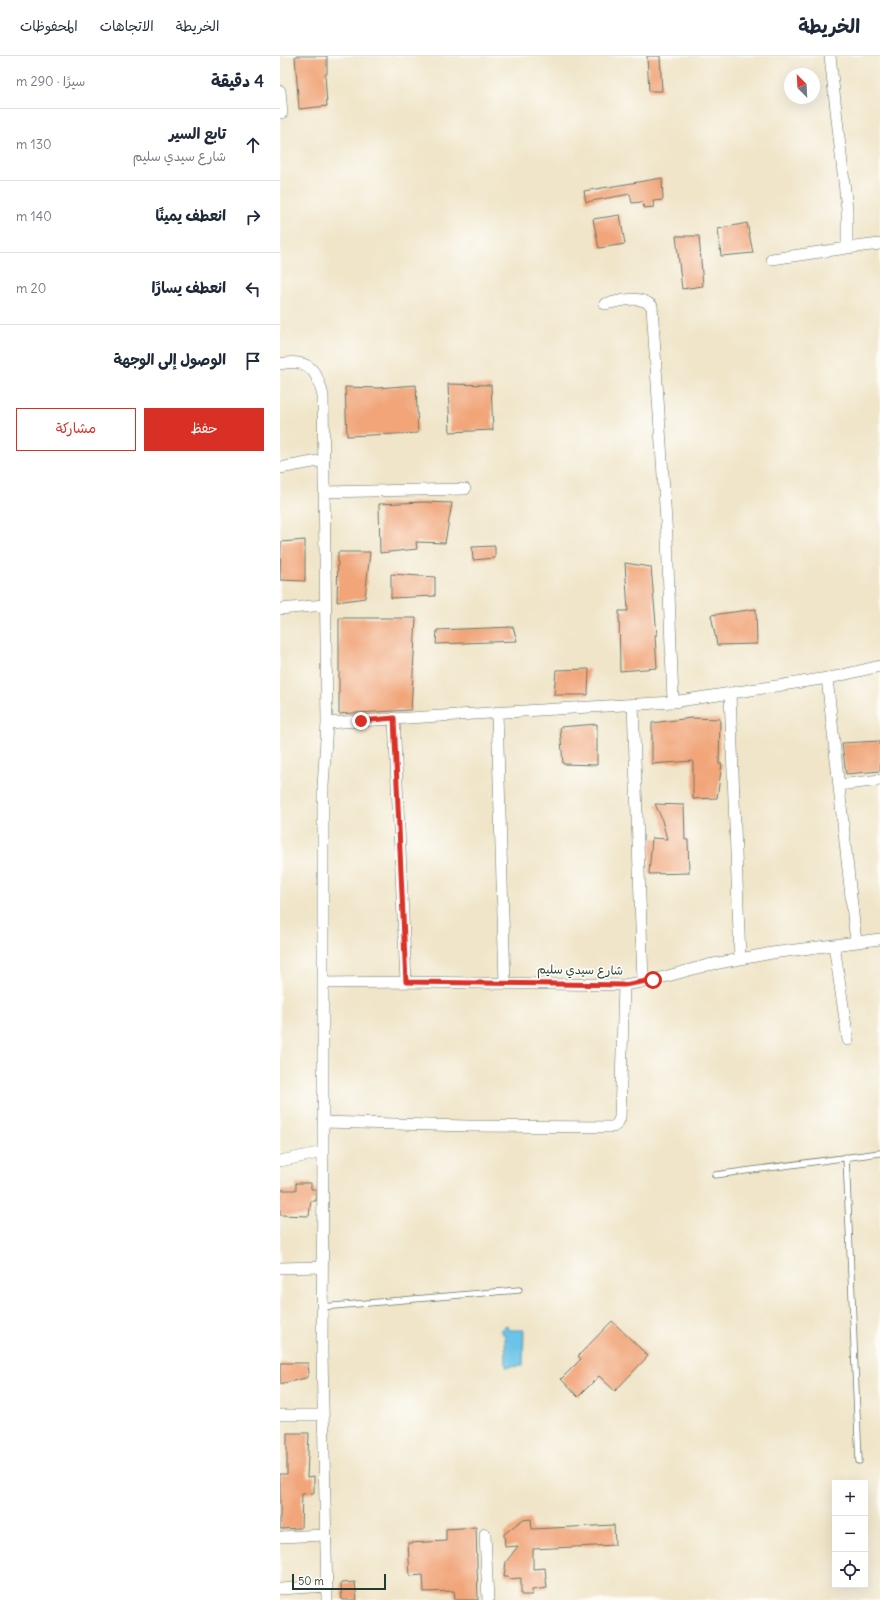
<!DOCTYPE html>
<html lang="ar">
<head>
<meta charset="utf-8">
<style>
	:root { --surface:#fff; --page:#f2f2f3; --text:#1f2937; --muted:#747a83; --line:#e0e1e3; --accent:#d93025 }
	body { margin:0; font-family:Delius,"Playpen Sans Arabic",sans-serif; background:var(--page); color:var(--text); direction:rtl }
	.controls { position:absolute; right:12px; bottom:12px; display:grid; overflow:hidden; border-radius:0px; box-shadow:0 4px 16px #0002 }
	.controls button { width:36px; height:36px; display:grid; place-items:center; padding:0; border:0; border-bottom:1px solid var(--line); background:var(--surface); color:var(--text); font:20px sans-serif }
	.compass { position:absolute; left:504px; top:12px; width:36px; height:36px; border-radius:50%; background:var(--surface); box-shadow:0 4px 16px #0002; rotate:336deg }
	.scale { position:absolute; left:12px; bottom:10px; width:94px; box-sizing:border-box; padding-left:4px; border:2px solid #1f3d34; border-top:0; font-size:11px; line-height:14px; white-space:nowrap; color:#1f3d34; -webkit-text-stroke:3px #fdfcf7; paint-order:stroke }
	.stop { position:absolute; width:12px; height:12px; margin:-9px; border:3px solid #d93025; border-radius:50%; background:#fff }
	.stop.end { background:#d93025; border-color:#fff; box-shadow:0 1px 4px #0008 }
	.list { margin:0; padding:0; list-style:none }
	h2 { display:flex; justify-content:space-between; align-items:center; height:52px; margin:0; padding:0 16px; font-size:17px }
	h2 small { font-size:13px; font-weight:400; color:var(--muted) }
	.list li { display:grid; grid-template-columns:26px 1fr auto; gap:12px; align-items:center; box-sizing:border-box; height:72px; padding:0 16px; border-top:1px solid var(--line) }
	.list b { display:block; font-size:15px; white-space:nowrap }
	.list p { margin:0; font-size:13px; white-space:nowrap; color:var(--muted) }
	.list em { font-size:13px; font-style:normal; color:var(--muted) }
	.actions { display:flex; gap:8px; padding:12px 16px }
	.actions a { flex:1; padding:9px 0; border:1px solid var(--accent); border-radius:0px; text-align:center; font-size:14px; color:var(--accent) }
	.actions .main { background:var(--accent); color:#fff }
	.icon { flex:none; width:22px; height:22px; fill:none; stroke:currentColor; stroke-width:2; stroke-linecap:round; stroke-linejoin:round }
	.map { position:relative; flex:none; width:600px; height:1544px; overflow:hidden; direction:ltr }
	header { display:flex; align-items:center; gap:24px; box-sizing:border-box; height:56px; padding:0 20px; background:var(--surface); border-bottom:1px solid var(--line) }
	header strong { font-size:19px }
	nav { display:flex; gap:22px; margin-inline-start:auto; font-size:14px }
	main { display:flex }
	aside { flex:1; background:var(--surface) }
	.map>svg:first-child { display:block }
	.water { fill:#6bc3e8; stroke:#45808e }
	.building { fill:#f1a579 }
	.lines { fill:none; stroke-linecap:round; stroke-linejoin:round }
	.service-casing { stroke:#687868; stroke-width:7 }
	.minor-casing { stroke:#687868; stroke-width:12 }
	.service { stroke:#fff; stroke-width:5.5 }
	.minor { stroke:#fff; stroke-width:11 }
	.route { stroke:#d93025; stroke-width:5 }
	.labels { text-anchor:middle; stroke-width:3.5; stroke-linejoin:round; paint-order:stroke }
	.street-label { font-size:12px; fill:#1f3d34; stroke:#fdfcf7 }
</style>
</head>
<body>
<header>
<strong>الخريطة</strong>
<nav><a>الخريطة</a><a>الاتجاهات</a><a>المحفوظات</a></nav>
</header>
<main>
<div class="map">
<svg width="600" height="1544" viewBox="0 0 600 1544">
	<rect width="100%" height="100%" fill="#fdfcf7"/>
	<filter id="ink" filterUnits="userSpaceOnUse"><feTurbulence type="fractalNoise" baseFrequency=".025" numOctaves="2"/><feDisplacementMap in="SourceGraphic" scale="8" xChannelSelector="R" yChannelSelector="G"/><feConvolveMatrix kernelMatrix="1 2 1 2 8 2 1 2 1" color-interpolation-filters="sRGB"/></filter>
	<filter id="wash" filterUnits="userSpaceOnUse"><feTurbulence type="fractalNoise" baseFrequency=".012" numOctaves="4" result="noise"/><feDisplacementMap in="SourceGraphic" scale="16" xChannelSelector="R" yChannelSelector="G"/><feGaussianBlur stdDeviation="0.9" result="paint"/><feColorMatrix in="noise" values="0 0 0 0 0 0 0 0 0 0 0 0 0 0 0 0 0 1.4 0 .05"/><feComposite in="paint" operator="in"/></filter>
	<g filter="url(#wash)">
		<rect width="100%" height="100%" fill="#f0e5c9"/>
		<path class="water" d="M227,1270L230,1274H244L243,1310L226,1311L225,1280L220,1274Z"/>
		<g id="blocks">
			<path class="building" d="M15,0H47V18H45L47,50L19,53Z
				M367,0H380L382,35H369Z
				M382,122L383,144L373,145L374,151L364,152L362,146L352,147L350,138L306,146L304,135Z
				M340,159L345,188L319,192L313,163Z
				M467,167L473,197L441,200L438,173Z
				M396,180H419L423,230L402,233Z
				M168,328L211,329L213,374L170,376Z
				M136,329L138,377L67,380L65,331L98,332Z
				M144,446L172,447L165,487L136,486L137,493L100,497L99,448Z
				M25,484V525L0,524L1,486Z
				M215,490V502L193,504L192,491Z
				M58,496H90L85,542L57,546Z
				M345,507L371,511L377,579H375L377,612L340,615L339,555H348Z
				M111,518L155,521V540L111,542Z
				M476,553L477,588L437,589L431,559Z
				M59,562H136L131,654L59,658Z
				M233,571L237,585L156,588L157,574Z
				M309,613L308,639H274L276,614Z
				M411,662L440,663L439,708H442L437,742L413,743V705L372,708V667Z
				M317,668V709L283,708L280,671Z
				M600,685V715L566,718L562,687Z
				M375,748L404,749L405,784H408L409,817L369,818L372,782L387,783L381,761Z
				M16,1127H31V1133H36V1145H31L29,1160L0,1159V1134H16Z
				M332,1265L368,1300L335,1335L319,1320L298,1341L281,1323L301,1303L298,1300Z
				M0,1307H28L29,1318L26,1322L0,1328Z
				M7,1377H29L27,1421L34,1420V1437L22,1438L21,1472L0,1473V1418H7Z
				M251,1463L252,1473L334,1469L335,1489L253,1493V1513L265,1512L267,1532L252,1534V1539H241V1522L229,1523L228,1520H224L226,1506L238,1490L225,1491L224,1478L242,1464Z
				M196,1471L198,1544H175L174,1535L144,1536L143,1519L130,1520L128,1487L166,1485V1473Z
				M75,1526L77,1544H62L61,1527Z"/>
		</g>
	</g>
	<g filter="url(#ink)">
		<use href="#blocks" fill-opacity="0" stroke="#687868" stroke-width="1"/>
		<g class="lines">
			<defs>
				<path id="service" d="M566,1101L579,1405
					M435,1119L600,1097
					M42,1251L239,1234"/>
				<path id="minor" d="M0,35L2,57
					M567,192L600,188
					M492,203L567,192V153L550,0
					M325,248C341,245 359,238 372,250L387,481L393,646
					M0,308C29,302 37,314 43,340L47,667
					M0,412L44,404
					M44,436L185,433
					M0,553L45,549
					M547,622L576,886
					M450,637L460,903
					M353,648L363,925
					M217,656L225,927
					M114,662L126,926
					M559,729L600,724
					M554,889L568,984
					M44,927L126,926L344,929L373,924L428,909L492,897L600,883
					M43,1066L187,1070L333,1071L337,1068L340,1062L344,929
					M43,1096L42,1297L47,1544
					M0,1105L43,1096V731L47,667L393,646L554,621L600,610
					M0,1212L41,1211
					M0,1359H43
					M205,1478L208,1544
					M0,1481L45,1479
					M0,1533L47,1530"/>
			</defs>
			<use href="#service" class="service-casing"/>
			<use href="#minor" class="minor-casing"/>
			<use href="#service" class="service"/>
			<use href="#minor" class="minor"/>
		</g>
	</g>
	<g class="lines" filter="url(#ink)">
		<path class="route" d="M81,665L114,662L126,926L344,929L373,924"/>
	</g>
	<g class="labels">
		<g class="street-label">
			<text transform="translate(300 914) rotate(1)" y="4">شارع سيدي سليم</text>
		</g>
	</g>
</svg>
<div class="controls">
<button>+</button>
<button>−</button>
<button><svg class="icon" aria-label="locate" viewBox="0 0 24 24"><circle cx="12" cy="12" r="6"/><path d="M12 2v4M12 18v4M2 12h4M18 12h4"/></svg></button>
</div>
<svg class="compass" viewBox="-18 -18 36 36"><path d="M0-13l5 13h-10z" fill="#e53935"/><path d="M0 13l5-13h-10z" fill="#747a83"/></svg>
<div class="scale">50 m</div>
<div class="stop" style="left:373px;top:924px"></div>
<div class="stop end" style="left:81px;top:665px"></div>
</div>
<aside>
<h2>4 دقيقة<small>سيرًا · 290 m</small></h2>
<ul class="list">
<li><svg class="icon" aria-label="ahead" viewBox="0 0 24 24"><path d="M12 20V5M6 11l6-6 6 6"/></svg><div><b>تابع السير</b><p>شارع سيدي سليم</p></div><em>130 m</em></li>
<li><svg class="icon" aria-label="right" viewBox="0 0 24 24"><path d="M7 20v-9h11M14 6l5 5-5 5"/></svg><div><b>انعطف يمينًا</b></div><em>140 m</em></li>
<li><svg class="icon" aria-label="left" viewBox="0 0 24 24"><path d="M17 20v-9H6M10 6l-5 5 5 5"/></svg><div><b>انعطف يسارًا</b></div><em>20 m</em></li>
<li><svg class="icon" aria-label="arrive" viewBox="0 0 24 24"><path d="M6 21V4h12l-3 4 3 4H6"/></svg><div><b>الوصول إلى الوجهة</b></div></li>
</ul>
<div class="actions"><a class="main">حفظ</a><a>مشاركة</a></div>
</aside>
</main>
</body>
</html>
